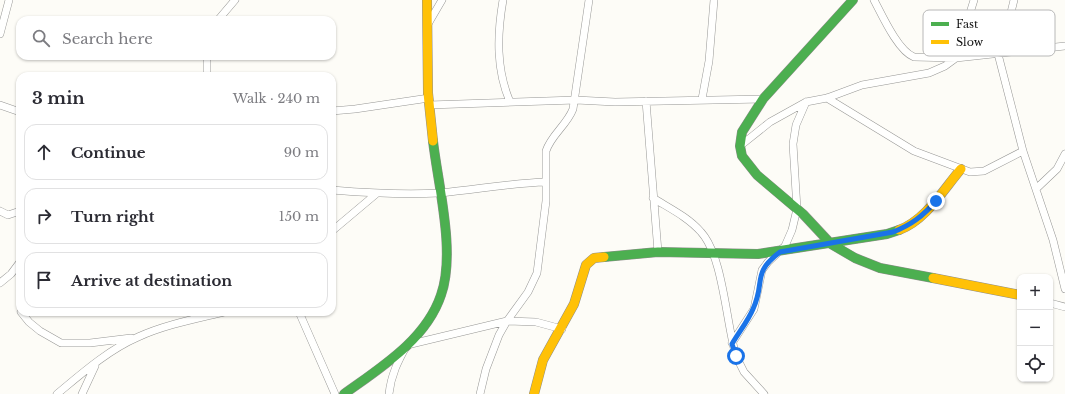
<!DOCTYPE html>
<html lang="en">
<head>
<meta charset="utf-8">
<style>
	:root { --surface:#fff; --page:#f7f7f7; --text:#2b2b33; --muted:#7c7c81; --line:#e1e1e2 }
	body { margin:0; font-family:"Libre Baskerville",serif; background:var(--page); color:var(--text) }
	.controls { position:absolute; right:12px; bottom:12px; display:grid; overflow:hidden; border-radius:8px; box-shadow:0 1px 3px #0004 }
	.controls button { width:36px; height:36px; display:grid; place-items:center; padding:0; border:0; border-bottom:1px solid var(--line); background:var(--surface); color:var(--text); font:20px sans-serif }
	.stop { position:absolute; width:12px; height:12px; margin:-9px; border:3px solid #1a73e8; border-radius:50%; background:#fff }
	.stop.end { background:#1a73e8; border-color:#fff; box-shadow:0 1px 4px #0008 }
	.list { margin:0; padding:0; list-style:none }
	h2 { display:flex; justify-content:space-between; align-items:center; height:52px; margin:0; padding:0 16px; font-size:17px }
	h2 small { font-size:13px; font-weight:400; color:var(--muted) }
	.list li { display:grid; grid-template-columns:26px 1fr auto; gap:12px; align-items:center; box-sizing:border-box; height:56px; margin:0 8px 8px; padding:0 8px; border:1px solid var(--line); border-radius:12px }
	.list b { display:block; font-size:15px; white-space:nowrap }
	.list em { font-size:13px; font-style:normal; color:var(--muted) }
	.icon { flex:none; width:22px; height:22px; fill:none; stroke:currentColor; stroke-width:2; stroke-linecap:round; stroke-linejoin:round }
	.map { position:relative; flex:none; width:1065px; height:394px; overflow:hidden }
	.search { position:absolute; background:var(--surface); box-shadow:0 1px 3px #0004; left:16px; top:16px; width:320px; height:44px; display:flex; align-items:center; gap:10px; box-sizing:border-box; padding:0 14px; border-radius:12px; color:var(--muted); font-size:15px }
	.panel { position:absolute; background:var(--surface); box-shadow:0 1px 3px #0004; left:16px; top:72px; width:320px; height:244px; border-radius:12px }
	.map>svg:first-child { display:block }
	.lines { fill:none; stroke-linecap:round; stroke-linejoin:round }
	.street-casing { stroke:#979795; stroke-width:8 }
	.fast-casing { stroke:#8e8d8b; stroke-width:10 }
	.slow-casing { stroke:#8e8d8b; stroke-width:10 }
	.street { stroke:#fffffe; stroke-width:7 }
	.fast { stroke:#4caf50; stroke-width:9 }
	.slow { stroke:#ffc107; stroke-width:9 }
	.route { stroke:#1a73e8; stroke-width:5 }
	.key { fill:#fff; stroke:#b8b8b8; stroke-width:1 }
	.key-label { font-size:11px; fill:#111 }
</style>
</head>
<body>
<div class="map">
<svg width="1065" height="394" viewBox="0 0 1065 394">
	<rect width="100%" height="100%" fill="#fdfcf7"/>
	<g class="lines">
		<defs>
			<path id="street" d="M503,0C497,35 496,69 510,102
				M874,0C882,15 898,51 914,57L956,58L1065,46
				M1014,0L1005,37L998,54L1023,151L1053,240L1065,289
				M218,20L235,0
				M428,24L442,0
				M0,34L9,0
				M207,56V76
				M827,98L914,151L970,172L984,171L1023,151
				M702,99L709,61L714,0
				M646,101L658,252
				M0,105L20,112
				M429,105L576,100L615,102L763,99
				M332,111L355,109L429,98
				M740,146L770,122L806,102L827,98L862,85L929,73L945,66L956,58L974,0
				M1037,188L1057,169L1065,154
				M332,190C368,193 404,195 439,193C475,190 510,183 546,182
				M653,198C669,208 688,217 701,232C723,256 726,322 736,356L744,372L764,394
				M0,211L8,215L20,211
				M332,231L376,194
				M0,283L11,274L20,262
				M1050,303L1065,307
				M21,312L29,322L40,331L61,343H90L131,338
				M299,312L335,394
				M732,343L754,309L762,270L768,262L785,246L792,230L797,209L793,144L796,125L806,102
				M57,394C81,374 108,350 138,337C164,325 195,319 224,312
				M82,394L95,366
				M389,394C391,375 398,361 407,345L507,321L536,322L562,329
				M480,394L486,369L499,335L507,321L528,292L537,273L546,201V151C551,135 567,125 573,109L589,0"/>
			<path id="fast" d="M853,0L763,99L742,132L740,146L742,156L757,175L803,214L831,244L855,258L880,268L933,278
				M604,257L658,252L758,254L887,234L899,230
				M344,394C380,368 426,340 441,295C456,253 438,185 433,141"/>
			<path id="slow" d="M427,0L428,93L433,141
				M899,230C926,220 943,190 961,169
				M933,278L1020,295
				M534,394L543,360L574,304L586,265L594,258L604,257"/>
		</defs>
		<use href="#street" class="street-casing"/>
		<use href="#fast" class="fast-casing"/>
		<use href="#slow" class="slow-casing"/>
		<use href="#street" class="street"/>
		<use href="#fast" class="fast"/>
		<use href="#slow" class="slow"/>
	</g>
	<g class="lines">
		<path class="route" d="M736,356L732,344C739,332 748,321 753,309C766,281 751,274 780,252L893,232C911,225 923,216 936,201"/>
	</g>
	<rect x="923" y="10" width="132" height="46" rx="6" class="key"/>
	<rect x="931" y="22" width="18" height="4" fill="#4caf50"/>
	<rect x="931" y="40" width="18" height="4" fill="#ffc107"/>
	<g class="key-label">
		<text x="956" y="28">Fast</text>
		<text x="956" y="46">Slow</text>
	</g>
</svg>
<div class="controls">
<button>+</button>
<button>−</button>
<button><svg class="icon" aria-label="locate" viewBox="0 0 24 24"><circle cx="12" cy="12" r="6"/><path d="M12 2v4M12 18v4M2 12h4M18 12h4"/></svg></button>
</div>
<div class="stop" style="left:736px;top:356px"></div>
<div class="stop end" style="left:936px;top:201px"></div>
<div class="search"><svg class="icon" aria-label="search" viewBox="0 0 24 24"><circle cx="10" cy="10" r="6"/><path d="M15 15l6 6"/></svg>Search here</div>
<section class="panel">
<h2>3 min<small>Walk · 240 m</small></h2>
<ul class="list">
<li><svg class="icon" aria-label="ahead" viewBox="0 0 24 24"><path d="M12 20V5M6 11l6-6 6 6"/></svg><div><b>Continue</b></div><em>90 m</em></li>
<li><svg class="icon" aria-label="right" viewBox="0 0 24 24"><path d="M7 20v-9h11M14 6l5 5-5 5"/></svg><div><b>Turn right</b></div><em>150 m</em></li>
<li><svg class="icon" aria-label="arrive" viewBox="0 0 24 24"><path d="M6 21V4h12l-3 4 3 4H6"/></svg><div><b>Arrive at destination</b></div></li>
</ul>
</section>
</div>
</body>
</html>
